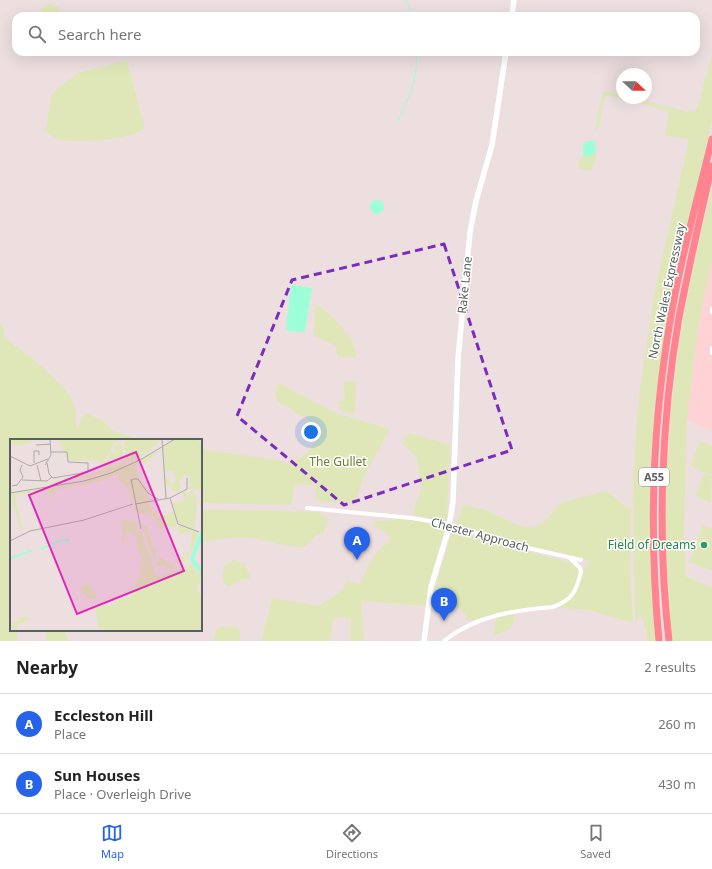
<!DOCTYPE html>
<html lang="en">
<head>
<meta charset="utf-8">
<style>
	:root { --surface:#fff; --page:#f6f6f6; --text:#222; --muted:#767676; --line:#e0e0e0; --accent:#2563eb }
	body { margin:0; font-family:"Noto Sans",sans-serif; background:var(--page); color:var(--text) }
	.compass { position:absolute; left:616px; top:68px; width:36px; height:36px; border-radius:50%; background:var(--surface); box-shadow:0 4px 16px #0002; rotate:112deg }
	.you { position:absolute; left:311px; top:432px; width:14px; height:14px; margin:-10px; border:3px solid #fff; border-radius:50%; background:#1a73e8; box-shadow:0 0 0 6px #1a73e833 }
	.badge { display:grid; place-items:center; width:26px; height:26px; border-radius:50%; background:var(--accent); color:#fff; font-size:13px; font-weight:700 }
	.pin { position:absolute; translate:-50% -33px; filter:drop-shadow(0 1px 2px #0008) }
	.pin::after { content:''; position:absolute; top:21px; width:14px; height:12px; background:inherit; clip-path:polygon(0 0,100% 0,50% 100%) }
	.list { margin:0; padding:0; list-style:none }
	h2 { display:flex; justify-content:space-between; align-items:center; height:52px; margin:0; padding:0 16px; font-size:17px }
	h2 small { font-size:13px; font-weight:400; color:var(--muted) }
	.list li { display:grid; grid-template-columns:26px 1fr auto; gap:12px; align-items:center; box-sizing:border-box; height:60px; padding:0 16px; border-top:1px solid var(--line) }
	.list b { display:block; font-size:15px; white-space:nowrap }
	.list p { margin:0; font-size:13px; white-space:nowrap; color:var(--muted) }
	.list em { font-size:13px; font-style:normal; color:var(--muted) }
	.icon { flex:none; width:22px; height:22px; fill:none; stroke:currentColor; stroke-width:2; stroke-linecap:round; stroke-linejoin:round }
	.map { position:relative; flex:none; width:712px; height:641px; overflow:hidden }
	.search { position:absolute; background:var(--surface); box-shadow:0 4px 16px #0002; left:12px; right:12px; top:12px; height:44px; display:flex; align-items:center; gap:10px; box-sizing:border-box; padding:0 14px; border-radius:12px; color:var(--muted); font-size:15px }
	.sheet { height:172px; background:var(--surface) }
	nav { display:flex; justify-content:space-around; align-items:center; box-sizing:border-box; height:56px; border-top:1px solid var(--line); background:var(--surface); font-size:11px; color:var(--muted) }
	nav a { display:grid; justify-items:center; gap:2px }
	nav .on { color:var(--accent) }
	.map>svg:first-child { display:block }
	.commercial { fill:#ffd2d5 }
	.green { fill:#dfe7b9 }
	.water { fill:#9dffd7 }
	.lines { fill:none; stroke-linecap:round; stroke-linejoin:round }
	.stream { stroke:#9dffd7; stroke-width:1 }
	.street { stroke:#fff; stroke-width:4 }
	.secondary { stroke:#fff; stroke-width:5.5 }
	.highway { stroke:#ff848f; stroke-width:7 }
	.marked { fill:none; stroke:#7b2cbf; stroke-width:3; stroke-dasharray:8 5; stroke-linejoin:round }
	.leisure-dot { fill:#2e9e5b; stroke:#fff; stroke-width:1.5 }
	.labels { text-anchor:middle; stroke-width:3; stroke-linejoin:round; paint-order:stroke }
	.shield { fill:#fff; stroke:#8a908f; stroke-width:1 }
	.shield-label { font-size:11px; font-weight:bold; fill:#58615f }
	.street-label { font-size:12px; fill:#58615f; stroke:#fff }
	.park-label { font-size:12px; fill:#6d7d2d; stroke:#fff }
	.leisure-label { font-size:12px; fill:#27864d; stroke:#fff; text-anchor:end }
	.inset-river { fill:none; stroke:#9dffd7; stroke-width:2 }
	.inset-road { fill:none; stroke:#ada9a8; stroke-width:1 }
	.view { fill:#e425b7; fill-opacity:0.15; stroke:#e425b7; stroke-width:2 }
	.inset-edge { fill:none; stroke:#58615f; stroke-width:2 }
</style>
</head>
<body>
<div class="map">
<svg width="712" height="641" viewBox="0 0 712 641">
	<rect width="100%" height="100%" fill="#eddfe0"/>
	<path class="commercial" d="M712,259V431L687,420L698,329Z"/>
	<path class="green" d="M50,4L58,7L61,16H40L42,8Z
		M712,55V120L670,307L657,390L650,471L651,571L657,641H647L646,630L640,614L635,626L633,506L632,505L637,413L641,381L655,289L689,139L665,136L669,111L608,95L604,100L599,128L595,130L602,93L606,91L622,95V98H632L689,112L696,111Z
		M127,61L145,128C134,139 77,144 61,140C55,139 51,134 45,132L52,94L57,89L80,72Z
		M596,152L595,162L591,171L578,169L579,161L583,156H588Z
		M712,186V259L698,329L687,420L684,534L686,577L712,587V641H672C662,548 665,452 677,359C685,301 698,243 712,186Z
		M315,304C330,312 357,339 356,357L339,358L337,354L336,346L314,336Z
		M0,323L4,328V338C22,350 70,386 75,407C77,414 76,422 77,429L85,413L102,420L113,431L142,440H11L10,613L11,630H17L18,641H0Z
		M356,381L355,415L339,410L338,401L345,400L343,382Z
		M278,383L338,414L390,429L364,477L355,503L320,502L317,500L315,495L316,485L295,484L291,505L201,503V449L282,461L287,464C309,455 312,449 322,428L277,401L275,394Z
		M408,433L450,444L447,521L413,515L415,505L421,492L420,476L416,457L403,444Z
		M700,441L712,446V475L690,466Z
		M704,473L712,476L711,503L695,496Z
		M606,491L631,510L630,571L633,623L590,610L560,608L574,595L584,570L590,561L528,546L456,525L463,505L483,509L518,525L533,528L546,520L560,503Z
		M201,509L319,512L328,519L323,535H316L305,547C286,548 269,540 252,538C235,537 217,539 201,542Z
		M399,518L446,526L429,584L427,606L361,601L364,641H350L351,619L334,617L330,641H261L272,598L318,606L343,590L346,581L360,584C365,573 370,562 377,552C382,546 386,547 390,538L385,532L373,526L376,521L394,520Z
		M703,525L712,529V571L689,562Z
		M453,528L488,541L579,565L581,567L574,592L560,603L533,607L475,620H466L465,613C457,605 443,604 433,606L435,589Z
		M233,560L244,563L250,575V579L241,580L228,587C220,580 222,575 224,566Z
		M514,614C517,627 505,633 494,635L496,618Z
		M235,626L239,629L241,635L239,641H213L217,627Z
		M46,630H64L69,641H46Z"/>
	<path class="water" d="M589,141H595L596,152L588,157L583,156V146L585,142Z
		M370 207a7 7 0 1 1 14 0a7 7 0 1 1-14 0Z
		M291,285L312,288L305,332L288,331L286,329Z"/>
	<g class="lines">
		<path class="stream" d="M406,0L412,16
			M398,121C408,99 419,77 416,52"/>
		<path class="street" d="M712,309V312
			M712,348V353
			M307,508L412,518L447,524L515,545L581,560
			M444,641C474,616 515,610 553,607C572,600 576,592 581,572L580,568L570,558"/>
		<path class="secondary" d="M512,16L514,0
			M450,521L453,501L458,359L470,232L476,201L492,145L506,52
			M424,641L431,587L448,531"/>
		<path class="highway" d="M659,641C649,533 652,423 671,316C681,256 698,198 712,139
			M669,641C657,538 661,420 679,317C689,267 700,216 712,166"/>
	</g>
	<path class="marked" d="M444,244L512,450L344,505L237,416L292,280Z"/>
	<circle class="leisure-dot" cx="704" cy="545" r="4"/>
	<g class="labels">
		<rect class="shield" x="639" y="468" width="30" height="18" rx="3"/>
		<g class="shield-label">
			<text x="654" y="481">A55</text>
		</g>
		<g class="street-label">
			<text transform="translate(465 285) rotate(-84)" y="4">Rake Lane</text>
			<text transform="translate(667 291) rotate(-78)" y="4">North Wales Expressway</text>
			<text transform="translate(480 535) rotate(15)" y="4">Chester Approach</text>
		</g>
		<g class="park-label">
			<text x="338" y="466">The Gullet</text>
		</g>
		<g class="leisure-label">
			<text x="696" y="549">Field of Dreams</text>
		</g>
	</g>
	<g transform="translate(10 439)">
		<rect width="192" height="192" fill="#eddfe0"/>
		<path d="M0,0L21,1L20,4L8,7L0,4ZM48,0H150L148,5L127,16L152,6L107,30L81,38L0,51L75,36L90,32L117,22L113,0L103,5L100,12L107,16L103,8L106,5L112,6L114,22L100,20V13L93,22L103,23V26L93,29V23L91,25L87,21L58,22ZM166,0H188L191,6L192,51L177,50L182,45L178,44L180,38L175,35L169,43L171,48L167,55L166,51L162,52V47L155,48V37L162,45L166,40L162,31L155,34L153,9ZM150,12L138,22L126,26L130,41L139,56V62L120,64L119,51L108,41L109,35L87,43L44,51L45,55L40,56L41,67H48L41,68L38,52L5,56L13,91L11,92L0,55L73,43ZM176,52L178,59V55L183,57L179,52H184L187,60L185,90L168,84L163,64L175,62L172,54ZM139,63L143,74L150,71L147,78L165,73L167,87L148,89L146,81L140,76L126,74L124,65ZM112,81L127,82V93L131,92L147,137L177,127L179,129L175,114L180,112L182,93L169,95L168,86L189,93L177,122L188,134L192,135V141L187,147L192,163V192H94L93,189L88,188L85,168L103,166L107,159L108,166V158L120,159L127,140L132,134L130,133L132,116L129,117L125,96L116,93L115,102L112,103ZM131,85L137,87L148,120L144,121ZM174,115L176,123L163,125L164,131L156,130L155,126L148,128L145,124L151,119L163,125ZM79,143L86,155V159L79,160L68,150ZM11,178H18L17,192V182L7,186V192H5L2,185Z" fill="#dfe7b9"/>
		<path d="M192,87V99L184,120L192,131V135L183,127L180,120Z" fill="#9dffd7"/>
		<path class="inset-river" d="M31,110L51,101H60M0,119L21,112"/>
		<path class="inset-road" d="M152,0L156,59M26,6L41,5M0,17L20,27L38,20M24,24V12H29V16M37,24L39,35L43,39L78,33V24L58,23L57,13H41M27,26L31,42M35,26L41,16L40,0M121,40L131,90M12,41L37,42L42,38M121,43L123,40H128L138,54L148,60M2,47L7,46L13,38L10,31L12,26M0,54L74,42L101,34L130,21L165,0M160,59L177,50V39M125,65L160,59L168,85L189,93M0,102L20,92L74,81L123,65"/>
		<path class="view" d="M126,13L174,132L67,175L19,56Z"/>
		<rect width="192" height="192" class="inset-edge"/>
	</g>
</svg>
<svg class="compass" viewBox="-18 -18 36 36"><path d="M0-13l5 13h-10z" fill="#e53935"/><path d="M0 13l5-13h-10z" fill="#767676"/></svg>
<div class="you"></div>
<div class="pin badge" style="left:357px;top:560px">A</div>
<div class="pin badge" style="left:444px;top:621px">B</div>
<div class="search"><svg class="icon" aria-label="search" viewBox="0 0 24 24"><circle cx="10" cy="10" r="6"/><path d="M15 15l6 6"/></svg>Search here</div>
</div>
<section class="sheet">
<h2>Nearby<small>2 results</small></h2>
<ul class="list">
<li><span class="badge">A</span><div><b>Eccleston Hill</b><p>Place</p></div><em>260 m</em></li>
<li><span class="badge">B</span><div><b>Sun Houses</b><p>Place · Overleigh Drive</p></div><em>430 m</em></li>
</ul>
</section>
<nav>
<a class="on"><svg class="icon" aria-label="map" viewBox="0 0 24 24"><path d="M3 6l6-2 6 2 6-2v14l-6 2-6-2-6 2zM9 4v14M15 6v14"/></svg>Map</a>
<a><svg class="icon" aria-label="directions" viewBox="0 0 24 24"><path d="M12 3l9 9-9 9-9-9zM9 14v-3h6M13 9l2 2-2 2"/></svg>Directions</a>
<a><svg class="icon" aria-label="saved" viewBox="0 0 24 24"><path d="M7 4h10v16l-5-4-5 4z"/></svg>Saved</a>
</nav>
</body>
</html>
